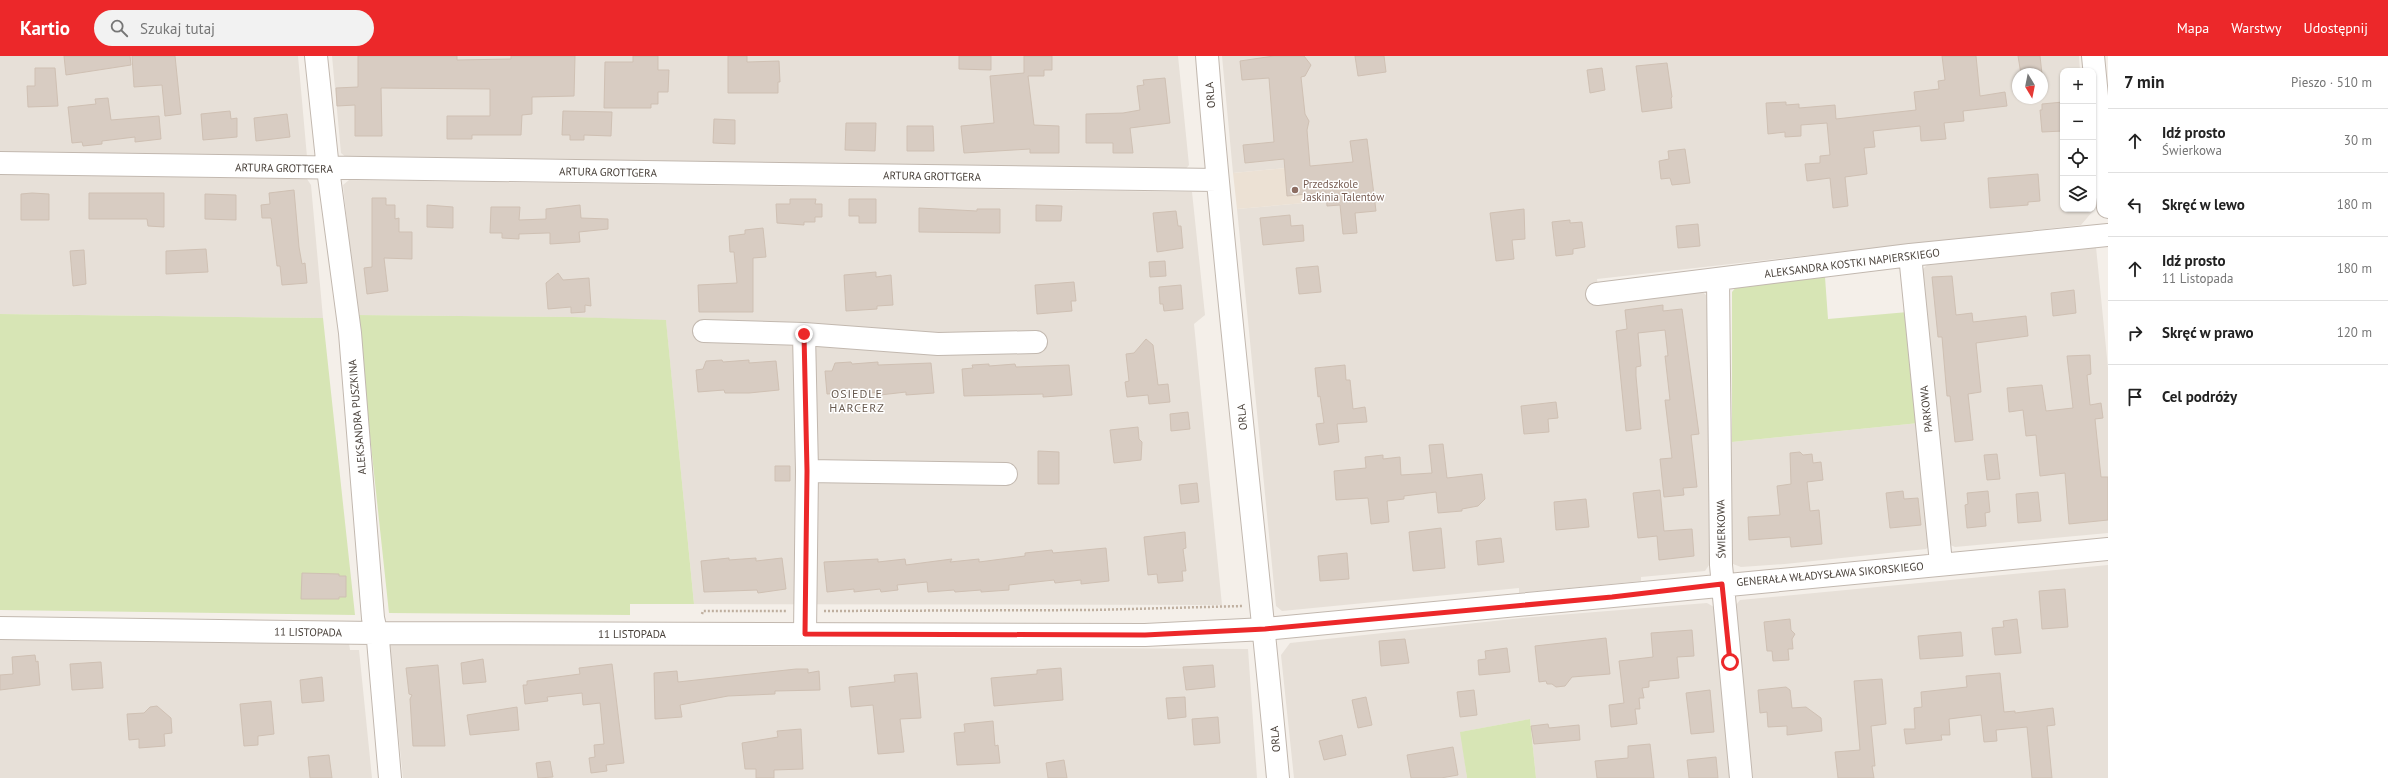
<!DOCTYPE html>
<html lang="pl">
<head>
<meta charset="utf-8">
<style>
	:root { --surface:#fff; --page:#f2f2f2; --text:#222; --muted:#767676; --line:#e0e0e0; --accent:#ec282a }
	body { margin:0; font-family:"PT Sans",sans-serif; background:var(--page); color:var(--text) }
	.controls { position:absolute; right:12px; top:12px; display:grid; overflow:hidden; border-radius:8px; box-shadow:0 1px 3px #0004 }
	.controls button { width:36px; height:36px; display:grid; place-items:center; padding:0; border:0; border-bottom:1px solid var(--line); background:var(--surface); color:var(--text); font:20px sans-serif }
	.compass { position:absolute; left:2012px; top:12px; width:36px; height:36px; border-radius:50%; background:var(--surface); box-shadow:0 1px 3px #0004; rotate:170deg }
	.stop { position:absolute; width:12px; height:12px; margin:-9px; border:3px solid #ec282a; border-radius:50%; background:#fff }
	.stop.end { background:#ec282a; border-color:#fff; box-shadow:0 1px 4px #0008 }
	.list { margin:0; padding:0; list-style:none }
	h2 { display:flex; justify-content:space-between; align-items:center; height:52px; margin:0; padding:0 16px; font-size:17px }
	h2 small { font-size:13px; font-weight:400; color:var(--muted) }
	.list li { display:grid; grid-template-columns:26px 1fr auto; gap:12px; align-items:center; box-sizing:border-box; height:64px; padding:0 16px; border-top:1px solid var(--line) }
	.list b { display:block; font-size:15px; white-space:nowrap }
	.list p { margin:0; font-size:13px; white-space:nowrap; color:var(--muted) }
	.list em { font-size:13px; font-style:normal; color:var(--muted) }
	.icon { flex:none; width:22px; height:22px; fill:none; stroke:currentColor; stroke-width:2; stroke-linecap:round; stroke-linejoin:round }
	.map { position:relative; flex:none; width:2108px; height:722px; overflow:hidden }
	header { display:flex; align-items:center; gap:24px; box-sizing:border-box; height:56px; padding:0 20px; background:var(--accent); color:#fff }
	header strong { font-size:19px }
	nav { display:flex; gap:22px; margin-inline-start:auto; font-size:14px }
	.search { width:280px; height:36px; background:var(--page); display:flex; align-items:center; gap:10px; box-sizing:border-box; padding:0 14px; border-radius:22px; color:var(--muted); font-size:15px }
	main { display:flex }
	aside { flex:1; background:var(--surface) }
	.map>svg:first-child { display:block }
	.residential { fill:#e7e0d8; fill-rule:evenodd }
	.education { fill:#ece1d4 }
	.green { fill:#d7e5b5 }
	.building { fill:#d8ccc2; stroke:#cfc0b3 }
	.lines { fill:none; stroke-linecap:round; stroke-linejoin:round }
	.minor-casing { stroke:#c2b8af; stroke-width:24 }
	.path { stroke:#bfaf9f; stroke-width:2.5; stroke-dasharray:2 2; stroke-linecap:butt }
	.minor { stroke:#fff; stroke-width:22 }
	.route { stroke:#ec282a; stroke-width:5 }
	.education-dot { fill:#8d6e63; stroke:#fff; stroke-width:1.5 }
	.labels { text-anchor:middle; stroke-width:3; stroke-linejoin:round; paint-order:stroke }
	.street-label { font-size:11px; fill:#473f38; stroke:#fff }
	.education-label { font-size:11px; fill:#785e54; stroke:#fff; text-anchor:start }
	.neighbourhood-label { font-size:12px; letter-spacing:1px; fill:#695b50; stroke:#fff }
</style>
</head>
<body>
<header>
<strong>Kartio</strong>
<div class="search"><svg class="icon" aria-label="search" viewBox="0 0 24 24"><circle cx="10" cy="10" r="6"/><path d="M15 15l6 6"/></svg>Szukaj tutaj</div>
<nav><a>Mapa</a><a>Warstwy</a><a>Udostępnij</a></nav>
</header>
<main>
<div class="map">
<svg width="2108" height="722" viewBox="0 0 2108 722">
	<rect width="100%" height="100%" fill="#f4efe9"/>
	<path class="residential" d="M0,0H298L307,101L0,96Z
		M332,0H1178L1189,109L1185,114L347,102L341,97Z
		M1222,0H2079L2080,15H2063V153H2093V155L2081,169L1597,223L1598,232L1700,234L1706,239L1710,285V390L1709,509L1705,515L1641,521V525L1519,537V532L1282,555L1276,550L1237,153L1327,145L1350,106L1233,117ZM2018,18H2042V42H2018Z
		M0,118L307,123L311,129L323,262L0,258Z
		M349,124L1192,136L1205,259L1194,268L1222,549L694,548L666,265L573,261L357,259L343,129Z
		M2096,191L2108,312V477L1955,491L1946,487L1931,488L1926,493L1785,508L1741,511L1733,508L1729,457L1732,386L1919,367V217L1927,209Z
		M2108,509V722H1752L1736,549L1740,544Z
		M1707,547L1714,551L1731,722H1536L1530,663L1461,676L1467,722H1294L1281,599L1290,587L1522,562Z
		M0,580L349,587L350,594H359L372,722H0Z
		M389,588L1248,593L1257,722H403Z"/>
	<path class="education" d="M1350,106L1353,126L1327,145L1237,153L1233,117Z"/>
	<path class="green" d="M1825,221L1828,263L1908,256L1919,367L1732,386V236L1737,230Z
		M0,258L323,262L355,559L0,554Z
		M357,259L573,261L666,264L694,548H630V559L389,557Z
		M1530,663L1536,722H1467L1460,676Z"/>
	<path class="building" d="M64,0H130L131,9L66,19Z
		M132,0H175L181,58L165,60L162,29L134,31Z
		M358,0H457V4L511,3V0H575L574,40L532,41V58L522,59L521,79H472V83H447V60H490V33L381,32L382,80H355V49L337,50L336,32L358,31Z
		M633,0H658V14H669L668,36H658V48H651V52H604L605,6H633Z
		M728,0H747V6L779,5L780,26H778V37H728Z
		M959,0H991V14L959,13Z
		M1024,0H1052V14H1044V20H1028L1034,69L1059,70V97H1030V93L964,97L961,70L994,67L990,20L1024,17Z
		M1274,0H1304L1311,9L1305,20L1301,21L1305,58L1309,65L1307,74L1310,110L1353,106L1350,85L1367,83L1376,155L1355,157L1357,177L1343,178L1340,149L1327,150L1326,136L1287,140L1284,103L1245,107L1243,89L1274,86L1269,22L1242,24L1240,5Z
		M1355,0H1384L1386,16L1358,20Z
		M1942,0H1976L1980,40L2005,36L2007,50L1963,55L1964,65L1944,67L1946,83L1921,85L1920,70L1873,75L1875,91L1864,92L1867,118L1845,121L1848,150L1833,152L1830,122L1807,125L1805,108L1820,107V100L1830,99L1827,67L1801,69V80L1785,81V76L1768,78L1766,47L1786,46V49L1799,48V52L1835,49L1836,63L1916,54L1914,36L1939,33L1938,25L1945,24Z
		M2018,0H2040L2042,18H2021Z
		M1667,7L1672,41L1671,42L1672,52L1642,56L1636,10Z
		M35,12H55L58,50L28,51L27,30H35Z
		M1602,12L1605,34L1590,37L1587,14Z
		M1165,22L1170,67L1130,72L1133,97H1113V87H1086V58L1123,57L1140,54L1137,30L1144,29L1143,24Z
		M108,42L111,64L159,60L161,83L135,86V81L102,85V88L83,90L82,86L72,87L68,51L96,48L95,43Z
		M2063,46V75L2042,76L2040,54H2042V48Z
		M230,55L231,63L237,62V81L203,84L201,58Z
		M563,55L612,56L611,80L584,79V84H570V79H562Z
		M287,58L290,81L256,85L254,62Z
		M714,63L735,64V88L713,87Z
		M846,67H876L875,95L845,94Z
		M907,70H933L934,95H907Z
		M1685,93L1690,127L1672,129L1670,122L1661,123L1659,105L1669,103L1668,95Z
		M2038,118L2040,145L2028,146V149L1990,152L1988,122Z
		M294,134L299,191L302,208L305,207L307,227L282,229L280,210H277L271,162H262L261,149L270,148L269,137Z
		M32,137L49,138V164H21V138Z
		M89,137H164V171L148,170L147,163H89Z
		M205,138L236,139V164L205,163Z
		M372,142H386V149H395V163L399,162V176H412V203L384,202L388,235L367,238L364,212L372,211Z
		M790,143H816L815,148H822V161H815V166H804V169L777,167L776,148H790Z
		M849,143H876V167H859V160H849Z
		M427,149L453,151V172L427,171Z
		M580,149L581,162L608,163V173L579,176L580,186L550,188V177H547L519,178V183L502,182V177H490L491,151H520L519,164L546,163V153Z
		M1036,149L1062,150L1061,165H1036Z
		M919,152L977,155V153H1000V177L919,176Z
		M1524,153L1525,183L1512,184L1514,203L1496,205L1490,157Z
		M1176,155L1178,170H1181L1183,192L1157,196L1153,157Z
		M1290,159L1291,170L1303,169L1304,185L1263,189L1260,162Z
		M1570,164V167L1582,166L1585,191L1573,193V198L1556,200L1552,166Z
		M1698,168L1700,190L1678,192L1676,170Z
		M763,172L766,201L753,202V256H699L698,229L737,227L734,196H730L729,180L745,178V174Z
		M206,193L208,216L166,218V195Z
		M84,194L86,228L73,230L70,195Z
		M1165,205L1166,220L1150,221L1149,206Z
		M1318,210L1321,236L1299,238L1296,212Z
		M876,216V221L891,219L893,249L877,250V253L846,255L844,219Z
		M558,217L563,224L589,222L591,250L585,249V256L571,257V251L548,253L546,227Z
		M1952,220L1956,259L1972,257L1973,266L2026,260L2028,280L1976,287L1981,336L1968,338L1973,384L1955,386L1950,340H1947L1942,281H1938L1932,221Z
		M1074,226L1076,245H1071L1072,255L1037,258L1035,229Z
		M1181,229L1183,253L1164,255L1163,248H1160L1159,231Z
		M2074,234L2076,257L2053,260L2051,237Z
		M1663,249V255L1682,253L1699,378L1691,379L1697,431L1683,432L1684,439L1664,441L1660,403L1672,402L1665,344H1670L1665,300H1668L1665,274L1638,277L1641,310L1636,311V320L1641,373L1626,375L1616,275L1627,273L1625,254Z
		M1146,283L1153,289L1158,329L1168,328L1170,346L1149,348L1148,339L1127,341L1125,326L1129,325L1126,298L1134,297Z
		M2090,299L2091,318L2087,319L2090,349L2101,347L2103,362L2095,363L2101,421H2108V464L2069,468L2065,417L2040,420L2036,379L2026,380L2023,354L2009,356L2007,332L2042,329L2046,355L2073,352L2067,300Z
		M722,304L723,306L749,304V307L776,305L779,334L749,337H725L724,334L698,336L696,314L703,313L706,305Z
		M851,306L852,308L878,306V309L931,307L934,337L906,339V336L880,339V336L853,339V336L827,338L825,315H832L835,307Z
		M989,308V310L1015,308L1016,311L1069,309L1072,339L1043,341V338L964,340L962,313L973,312L972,309Z
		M1345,309L1346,324H1350L1353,353L1365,351L1367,366L1337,368L1339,386L1319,389L1316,368L1324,367L1320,340L1318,341L1315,312Z
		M1556,346L1558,362L1548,363L1549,376L1524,378L1521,350Z
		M1188,356L1190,373L1171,375L1170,358Z
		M1138,371L1139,383L1142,386L1141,404L1114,407L1110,374Z
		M1443,388L1447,422L1482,418L1485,443L1478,450L1462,453V455L1438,457L1436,436L1404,440V443L1387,445L1389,466L1371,468L1368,442L1336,444L1334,415L1366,412L1365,401L1383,399V403L1400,401L1401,419L1432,417L1429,389Z
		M1038,395L1059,396V428H1038Z
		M1800,396L1803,399L1812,398L1813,407L1821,406L1823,424L1807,426L1810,455L1819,454L1822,488L1791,491L1790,481L1749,484L1748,461L1780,459L1777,430L1791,428L1790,397Z
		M1997,398L2000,423L1987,424L1984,399Z
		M775,410H790V425H775Z
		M1197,427L1199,446L1181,448L1179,429Z
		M1660,434L1664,475L1692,473L1694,500L1659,504L1657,480L1638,482L1633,437Z
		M1903,435L1904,443L1918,442L1921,469L1890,472L1886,437Z
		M1988,435L1990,456L1985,457L1986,470L1967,472L1965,449L1968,448L1967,437Z
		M2038,436L2041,465L2018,467L2016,438Z
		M1586,443L1589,471L1556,474L1554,446Z
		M1441,472L1445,512L1413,515L1409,476Z
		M1185,476L1186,492L1183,493L1186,515H1182L1183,525L1158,527L1157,518L1148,519L1144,481Z
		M1501,482L1504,506L1478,509L1476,485Z
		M1106,492L1109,525L1081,528V524L1055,527L1054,524L1009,529V534L981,536V534L955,536L954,534L928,536L927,526L897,529L898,534L881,536L880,533L854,536V533L827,536L824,506L878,503V506L905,503L906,509L952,503L950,506L979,503V506L1025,500V497L1052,494L1053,497Z
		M1347,497L1349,523L1320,525L1318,500Z
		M729,502V504L756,502V505L782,502L786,533L758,537L757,534L704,536L701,505Z
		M302,517L339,518V520H346V541H339V543H301Z
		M2065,533L2068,571L2042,573L2039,535Z
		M1790,563L1791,574L1795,578L1792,583L1793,593H1788L1789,604L1773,605L1772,595H1767L1764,566Z
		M2017,563L2021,597L1995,599L1992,572L2004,571L2003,565Z
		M1692,574L1694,600L1677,601L1679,622L1649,625V631L1642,632L1644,642H1639L1640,653H1635L1637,668L1611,671L1609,649L1624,647L1619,605L1653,601L1651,577Z
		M1961,576L1963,600L1920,603L1918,580Z
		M1606,582L1610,618L1572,621L1565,630L1556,631L1552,628H1547L1546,625L1539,626L1535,590Z
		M1405,583L1409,607L1381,610L1379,585Z
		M1507,592L1510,616L1479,619L1478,604L1486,603L1485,595Z
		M35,599L36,606L38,605L40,629L0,634V619L13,618L12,601Z
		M483,603L486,626L463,628L461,607Z
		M101,606L103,632L72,634L70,608Z
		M612,608L624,707L606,709L607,715L591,717L589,702L595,701L594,689L604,688L600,647L583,649L582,637L547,641L548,645L525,648L523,629H527V625L580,618L579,612Z
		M438,609L445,690H413L410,643L412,639L409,638L406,612Z
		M1213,609L1215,631L1186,634L1183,611Z
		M1061,612L1063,644L994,650L991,622L1037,618V614Z
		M796,613H808V617L819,615L820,634L775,635V638L728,640L680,649L682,661L655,663L654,617L677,615L678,626Z
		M917,617L921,662L900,663L904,696L878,698L873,649L851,651L849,631L895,626L894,619Z
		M2000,617L2004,656L2015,655V657L2053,652L2055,669L2047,670L2052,722H2032L2027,671L1996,674L1997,685L1984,686L1981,659L1949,663L1950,679H1941L1942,684L1906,688L1904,673H1915L1914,652L1922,651L1921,636L1967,631L1966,620Z
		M322,621L324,645L302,647L300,624Z
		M1882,623L1886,668L1871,670L1875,710H1872L1874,722H1838L1835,696L1860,694L1854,625Z
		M1786,631L1790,634L1792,652L1806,651L1821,662L1822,675L1787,679V670L1768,671L1767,656L1760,657L1758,634Z
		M1474,634L1477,659L1460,661L1457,636Z
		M1710,634L1714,676L1691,678L1686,637Z
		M1185,641L1186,661L1168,663L1166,642Z
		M1366,641L1372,669L1358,672L1352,644Z
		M271,645L274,678L258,680V689L244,690L240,648Z
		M157,650L171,662L172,677L164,678L165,690L139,692V683L129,684L127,658L144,657L150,651Z
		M517,651L519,674L470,679L467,659Z
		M1218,661L1220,687L1194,689L1192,663Z
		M993,665L995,690L998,689L1000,707L957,709L954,677L965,676L964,668Z
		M1548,668L1549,672L1579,669L1580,684L1534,688L1531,670Z
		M801,673L803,713L774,714V722H756V713H745L742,687L778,681L777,675Z
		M1342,679L1346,699L1324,704L1319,685Z
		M1650,688L1654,722H1597L1595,705L1628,702V690Z
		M1453,691L1458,719L1441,722H1411L1407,699Z
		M329,699L332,722H310L308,701Z
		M1716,701L1718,722H1689L1687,704Z
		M1064,704L1067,722H1048L1046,707Z
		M550,705L553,721L538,722L536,707Z"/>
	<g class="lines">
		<defs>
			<path id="minor" d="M316,0L328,113L350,277L373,562L378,584L390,722
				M1207,0C1226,241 1256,481 1278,722
				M2093,0L2108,151
				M0,107L1217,124
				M1910,199L1941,507
				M1718,223L1721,509L1741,722
				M1597,238L1910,199L2108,179
				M704,275L804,278L938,288L1036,286
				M804,278L807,415L805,578
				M807,415L1006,418
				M0,572L375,577L1145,579L1265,573L2108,493"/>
		</defs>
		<use href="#minor" class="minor-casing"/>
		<path class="path" d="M824,555L1093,554L1243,550
			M702,558L703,555H787"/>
		<use href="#minor" class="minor"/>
	</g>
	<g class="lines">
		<path class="route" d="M804,278L807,415L805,578L1145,579L1265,573L1612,541L1722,528L1730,606"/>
	</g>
	<circle class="education-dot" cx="1295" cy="134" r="4"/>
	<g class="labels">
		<g class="street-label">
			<text transform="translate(1210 39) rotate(-95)" y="4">ORLA</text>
			<text transform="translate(284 112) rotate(1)" y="4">ARTURA GROTTGERA</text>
			<text transform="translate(608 116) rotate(1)" y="4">ARTURA GROTTGERA</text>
			<text transform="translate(932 120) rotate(1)" y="4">ARTURA GROTTGERA</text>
			<text transform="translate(1852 207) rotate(-7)" y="4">ALEKSANDRA KOSTKI NAPIERSKIEGO</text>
			<text transform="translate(1926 353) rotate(-96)" y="4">PARKOWA</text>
			<text transform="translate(357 361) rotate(-95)" y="4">ALEKSANDRA PUSZKINA</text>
			<text transform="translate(1242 361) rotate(-96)" y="4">ORLA</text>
			<text transform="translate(1721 473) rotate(-91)" y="4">ŚWIERKOWA</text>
			<text transform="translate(1830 518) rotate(-5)" y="4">GENERAŁA WŁADYSŁAWA SIKORSKIEGO</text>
			<text transform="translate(308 576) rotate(1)" y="4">11 LISTOPADA</text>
			<text x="632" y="582">11 LISTOPADA</text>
			<text transform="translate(1275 683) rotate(-95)" y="4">ORLA</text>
		</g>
		<g class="education-label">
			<text x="1303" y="132">Przedszkole<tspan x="1303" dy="13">Jaskinia Talentów</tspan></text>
		</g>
		<g class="neighbourhood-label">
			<text x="857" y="342">OSIEDLE<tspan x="857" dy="14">HARCERZ</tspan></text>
		</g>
	</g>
</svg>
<div class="controls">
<button>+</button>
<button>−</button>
<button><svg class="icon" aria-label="locate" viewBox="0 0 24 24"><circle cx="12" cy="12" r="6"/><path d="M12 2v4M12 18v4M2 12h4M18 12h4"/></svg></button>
<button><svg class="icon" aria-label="layers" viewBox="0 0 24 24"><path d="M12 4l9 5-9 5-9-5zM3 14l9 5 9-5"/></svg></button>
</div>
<svg class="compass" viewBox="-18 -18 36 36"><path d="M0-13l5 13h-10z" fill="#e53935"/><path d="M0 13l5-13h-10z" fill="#767676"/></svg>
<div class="stop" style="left:1730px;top:606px"></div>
<div class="stop end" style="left:804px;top:278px"></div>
</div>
<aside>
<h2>7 min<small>Pieszo · 510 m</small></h2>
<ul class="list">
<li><svg class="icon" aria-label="ahead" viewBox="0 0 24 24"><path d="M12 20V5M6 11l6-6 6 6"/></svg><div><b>Idź prosto</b><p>Świerkowa</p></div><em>30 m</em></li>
<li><svg class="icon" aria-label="left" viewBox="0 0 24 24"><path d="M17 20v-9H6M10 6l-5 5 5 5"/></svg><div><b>Skręć w lewo</b></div><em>180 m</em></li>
<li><svg class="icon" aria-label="ahead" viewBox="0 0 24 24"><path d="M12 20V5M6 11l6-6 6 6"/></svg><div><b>Idź prosto</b><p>11 Listopada</p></div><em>180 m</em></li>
<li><svg class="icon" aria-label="right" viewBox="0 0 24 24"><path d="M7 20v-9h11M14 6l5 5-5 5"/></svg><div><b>Skręć w prawo</b></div><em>120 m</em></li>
<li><svg class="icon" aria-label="arrive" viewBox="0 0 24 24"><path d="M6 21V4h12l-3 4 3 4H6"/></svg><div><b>Cel podróży</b></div></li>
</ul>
</aside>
</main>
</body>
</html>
